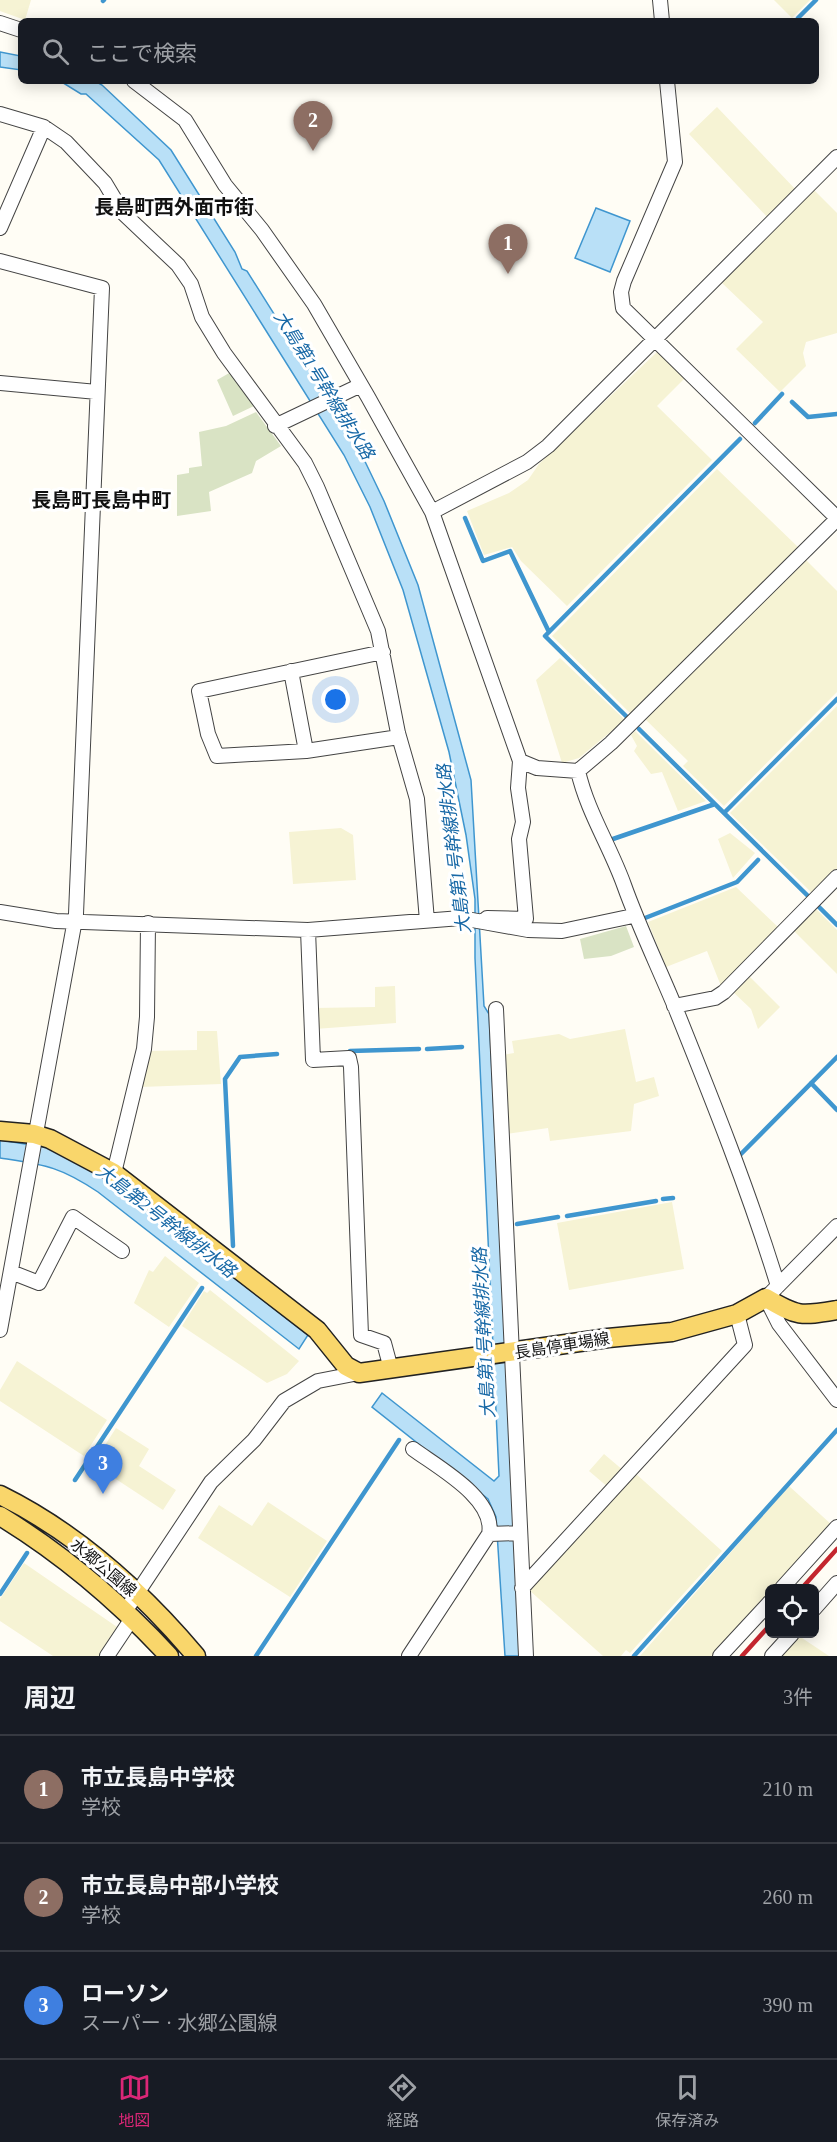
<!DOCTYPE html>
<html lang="ja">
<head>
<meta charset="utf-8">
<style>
	:root { --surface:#171b24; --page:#20242c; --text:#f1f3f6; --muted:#9ea1a6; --line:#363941; --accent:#db2777 }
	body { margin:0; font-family:"Times New Roman","Noto Sans JP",serif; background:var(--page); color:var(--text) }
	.controls { position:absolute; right:18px; bottom:18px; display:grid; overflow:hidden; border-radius:9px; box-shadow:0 3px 15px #0003 }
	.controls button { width:54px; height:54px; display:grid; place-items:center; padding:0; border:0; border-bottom:2px solid var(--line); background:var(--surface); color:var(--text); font:30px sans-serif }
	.you { position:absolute; left:336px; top:700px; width:21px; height:21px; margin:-15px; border:4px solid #fff; border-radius:50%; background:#1a73e8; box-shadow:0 0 0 9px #1a73e833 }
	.badge { display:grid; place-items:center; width:39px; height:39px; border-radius:50%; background:var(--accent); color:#fff; font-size:20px; font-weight:700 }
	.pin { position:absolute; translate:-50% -50px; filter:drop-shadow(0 2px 3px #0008) }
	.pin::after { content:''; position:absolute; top:32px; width:21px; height:18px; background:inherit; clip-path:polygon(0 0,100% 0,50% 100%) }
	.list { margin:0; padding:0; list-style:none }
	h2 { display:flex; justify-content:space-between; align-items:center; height:78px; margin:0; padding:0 24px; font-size:26px }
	h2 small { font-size:20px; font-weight:400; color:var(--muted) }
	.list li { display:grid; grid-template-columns:39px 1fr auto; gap:18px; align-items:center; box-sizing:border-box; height:108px; padding:0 24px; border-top:2px solid var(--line) }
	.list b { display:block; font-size:22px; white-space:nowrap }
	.list p { margin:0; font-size:20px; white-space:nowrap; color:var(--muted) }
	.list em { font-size:20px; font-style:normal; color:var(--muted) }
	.icon { flex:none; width:33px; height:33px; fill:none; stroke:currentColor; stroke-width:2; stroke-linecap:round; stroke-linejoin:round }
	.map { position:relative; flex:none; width:837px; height:1656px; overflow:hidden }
	.search { position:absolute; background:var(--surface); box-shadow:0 3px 15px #0003; left:18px; right:18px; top:18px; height:66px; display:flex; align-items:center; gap:15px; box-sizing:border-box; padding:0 21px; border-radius:9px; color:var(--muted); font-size:22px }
	.sheet { height:402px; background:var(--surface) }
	nav { display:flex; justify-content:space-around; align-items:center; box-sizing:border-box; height:84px; border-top:2px solid var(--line); background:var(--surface); font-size:16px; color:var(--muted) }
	nav a { display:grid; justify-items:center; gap:3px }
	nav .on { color:var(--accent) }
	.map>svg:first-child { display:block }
	.farmland { fill:#f6f3d4 }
	.cemetery { fill:#d9e3c4 }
	.water { fill:#b9e0f7; stroke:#3f96cf; stroke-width:1.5 }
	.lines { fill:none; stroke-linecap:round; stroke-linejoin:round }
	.stream { stroke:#3f96cf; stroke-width:4.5 }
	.minor-casing { stroke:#444; stroke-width:16 }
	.major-casing { stroke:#222; stroke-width:21 }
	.minor { stroke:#fff; stroke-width:14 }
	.major { stroke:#f9d66b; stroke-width:18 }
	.rail { stroke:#c4262e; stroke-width:4.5 }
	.labels { text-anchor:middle; stroke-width:6; stroke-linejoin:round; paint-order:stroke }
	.street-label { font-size:16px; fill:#111; stroke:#fff }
	.water-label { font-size:18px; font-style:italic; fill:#1768a6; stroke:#fff }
	.quarter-label { font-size:20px; font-weight:bold; fill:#111; stroke:#fff }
</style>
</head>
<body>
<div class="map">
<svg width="837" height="1656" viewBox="0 0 837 1656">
	<rect width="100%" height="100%" fill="#fffdf5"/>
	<path class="farmland" d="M0,0H31L25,20L0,11Z
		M774,0H810L792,18Z
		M717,107L797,191L768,218L689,134Z
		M814,190L837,213V333L806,342L803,353L806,366L780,392L736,349L763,322L722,283Z
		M658,351L685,378L657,406L712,460L567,606L521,561L512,547L484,555L467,511L509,493L528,480L539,464Z
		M717,469L799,548L633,716L552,636Z
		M805,559L837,591V692L724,806L683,766L688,761L645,719Z
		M560,658L625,720L579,758L562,763L536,680Z
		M837,706V870L813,894L730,813Z
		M635,731L706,801L678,811L662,772L651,774L634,751L637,746L631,735Z
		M341,828L353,835L356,880L293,884L289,832Z
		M730,833L755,853L733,878L718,839Z
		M736,887L779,928L721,986L707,951L666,967L648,922Z
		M815,908L837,930V974L792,929Z
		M746,973L780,1007L758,1029L751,1009L731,990Z
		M395,986L396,1023L315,1029V1008L375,1007V987Z
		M625,1029L636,1082L654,1077L659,1096L634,1104L631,1131L550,1141L548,1128L507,1134L503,1055L514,1053L512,1041L559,1034L570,1039Z
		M197,1031H217L221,1084L141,1087L148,1051L197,1050Z
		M672,1202L684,1269L569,1290L557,1223Z
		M165,1256L199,1283L169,1327L134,1303L149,1270L153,1272Z
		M210,1290L299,1361L287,1374L267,1383L182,1326L204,1291L207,1293Z
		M17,1361L107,1420L84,1456L0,1401V1390Z
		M116,1428L149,1449L139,1466L176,1490L163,1510L93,1464Z
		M604,1454L624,1471L609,1488L589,1471Z
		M635,1473L722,1551L630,1653L626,1650L621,1656H603L529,1590Z
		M789,1486L832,1525L775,1588H770L769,1595L714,1656H640Z
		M268,1502L327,1541L290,1597L198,1538L219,1505L252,1526Z
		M24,1563L120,1629L101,1656H53L0,1621V1599Z
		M796,1634L829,1656H777Z"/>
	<path class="cemetery" d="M231,372L255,403L254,406L233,416L217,380Z
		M256,412L281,446L256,461L252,473L209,492L211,511L177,516V475L189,473V468L202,466L199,432L226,426Z
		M626,926L634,947L611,956L584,959L580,939Z"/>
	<path class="water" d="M0,52L21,56V70L0,67Z
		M60,81H95L102,85L171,150L235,252L242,269L247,271L359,449L384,501L418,585L471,780L484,1006L489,1014L521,1656H505L496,1517L488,1499L372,1407L382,1393L494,1481L499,1476L475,958V899L466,835L449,752L403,590L370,507L344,455L159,160L86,94H81Z
		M596,208L630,221L610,272L575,258Z
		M0,1140L56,1149L109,1181L308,1335L299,1349L98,1192C59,1166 45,1165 0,1158Z"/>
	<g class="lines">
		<path class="stream" d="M103,1L104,0
			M798,18L816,0
			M792,402L808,417L837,414
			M755,423L782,394
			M465,518L483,561L510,551L549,632
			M627,717L545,636L740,439
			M639,729L809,897
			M724,813L837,699
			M610,840L715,804
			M817,905L837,925
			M645,918L737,882L758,860
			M427,1049L462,1047
			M350,1051L419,1049
			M811,1083L837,1110
			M740,1155L837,1057
			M663,1199L673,1198
			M567,1216L656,1201
			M517,1224L558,1217
			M233,1246L225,1079L240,1057L277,1054
			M75,1480L202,1288
			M0,1594L27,1553
			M256,1656L399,1440
			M634,1656L837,1430"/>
		<defs>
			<path id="minor" d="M660,0L662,21
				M0,23L21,30
				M134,81L185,120L225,185L262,230L314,304L368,397L432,512L520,761L518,788L523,822L519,839L526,919L487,918L485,920
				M667,81L675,162L624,281L621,292L623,308L837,518
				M0,114L44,127L66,142L105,183L123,213L178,265L191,284L202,317L224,353L305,463L317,487L378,631L398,733L417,799L427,921
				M0,228L44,127
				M0,261L102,288L76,914L0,1330
				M0,383L97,392
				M275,426L361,385
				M432,512L527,462L548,446L837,157
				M291,671L306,751L217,756L208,734L199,691L383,652
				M306,751L399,737
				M520,761L537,768L578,771C587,811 610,846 624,885C639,927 658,966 675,1007C712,1099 749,1191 778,1286
				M578,771L611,743L837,519
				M0,912L56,921L308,930L461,918L528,930L562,931L633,916
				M308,930L313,1060L349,1058L351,1067L361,1335L384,1343L391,1369
				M674,1006L715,998L724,992L837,877
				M496,1009L526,1656
				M114,1173L144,1049L147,1017L148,923
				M837,1226L766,1298L779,1324L837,1400
				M11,1272L39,1283L73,1217L122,1251
				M489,1534L520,1533
				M522,1588L745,1345L737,1314
				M782,1588L837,1527
				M814,1609L837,1583
				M126,1610L211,1482L254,1440L284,1401L318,1381L359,1373
				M107,1656L133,1617
				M409,1656L489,1534C496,1499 439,1468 413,1449
				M720,1656L770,1602
				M772,1656L792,1634"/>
			<path id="major" d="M0,1131L34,1134L50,1139L114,1173L317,1330L346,1366L359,1373L608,1338L672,1332L737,1314L766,1298C798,1317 801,1316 837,1310
				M0,1495C75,1532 142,1592 196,1656
				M0,1516C64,1555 118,1601 169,1656"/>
		</defs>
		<use href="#minor" class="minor-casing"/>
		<use href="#major" class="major-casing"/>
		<use href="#minor" class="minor"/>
		<use href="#major" class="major"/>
		<path class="rail" d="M802,1588L837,1549
			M742,1656L770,1625"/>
	</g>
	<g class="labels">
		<g class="street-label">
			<text transform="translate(562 1345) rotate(-9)" y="6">長島停車場線</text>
			<text transform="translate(104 1567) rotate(40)" y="6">水郷公園線</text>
		</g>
		<g class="water-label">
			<text transform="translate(324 385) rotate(58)" y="6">大島第1号幹線排水路</text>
			<text transform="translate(454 849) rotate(-97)" y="6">大島第1号幹線排水路</text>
			<text transform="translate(166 1221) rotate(38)" y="6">大島第2号幹線排水路</text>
			<text transform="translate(484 1333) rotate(-93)" y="6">大島第1号幹線排水路</text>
		</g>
		<g class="quarter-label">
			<text x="174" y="214">長島町西外面市街</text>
			<text x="101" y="507">長島町長島中町</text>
		</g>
	</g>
</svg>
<div class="controls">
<button><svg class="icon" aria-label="locate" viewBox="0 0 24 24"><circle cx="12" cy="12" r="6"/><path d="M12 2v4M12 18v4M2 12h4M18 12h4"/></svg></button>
</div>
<div class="you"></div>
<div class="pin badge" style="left:508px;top:274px;background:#8d6e63">1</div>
<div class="pin badge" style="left:313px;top:151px;background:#8d6e63">2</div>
<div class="pin badge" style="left:103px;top:1494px;background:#3f7fe0">3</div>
<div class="search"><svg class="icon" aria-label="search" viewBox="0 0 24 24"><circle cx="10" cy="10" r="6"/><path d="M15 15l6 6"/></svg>ここで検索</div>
</div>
<section class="sheet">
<h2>周辺<small>3件</small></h2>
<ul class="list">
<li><span class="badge" style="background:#8d6e63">1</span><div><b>市立長島中学校</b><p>学校</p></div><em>210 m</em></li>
<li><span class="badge" style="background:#8d6e63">2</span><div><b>市立長島中部小学校</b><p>学校</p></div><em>260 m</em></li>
<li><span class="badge" style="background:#3f7fe0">3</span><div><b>ローソン</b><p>スーパー · 水郷公園線</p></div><em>390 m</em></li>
</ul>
</section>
<nav>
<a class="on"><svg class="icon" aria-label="map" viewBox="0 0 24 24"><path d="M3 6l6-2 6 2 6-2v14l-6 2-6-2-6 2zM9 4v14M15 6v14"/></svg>地図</a>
<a><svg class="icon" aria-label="directions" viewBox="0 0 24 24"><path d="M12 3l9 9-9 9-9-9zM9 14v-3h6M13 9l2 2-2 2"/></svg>経路</a>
<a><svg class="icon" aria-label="saved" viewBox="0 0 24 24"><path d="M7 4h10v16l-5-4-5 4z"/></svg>保存済み</a>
</nav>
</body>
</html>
